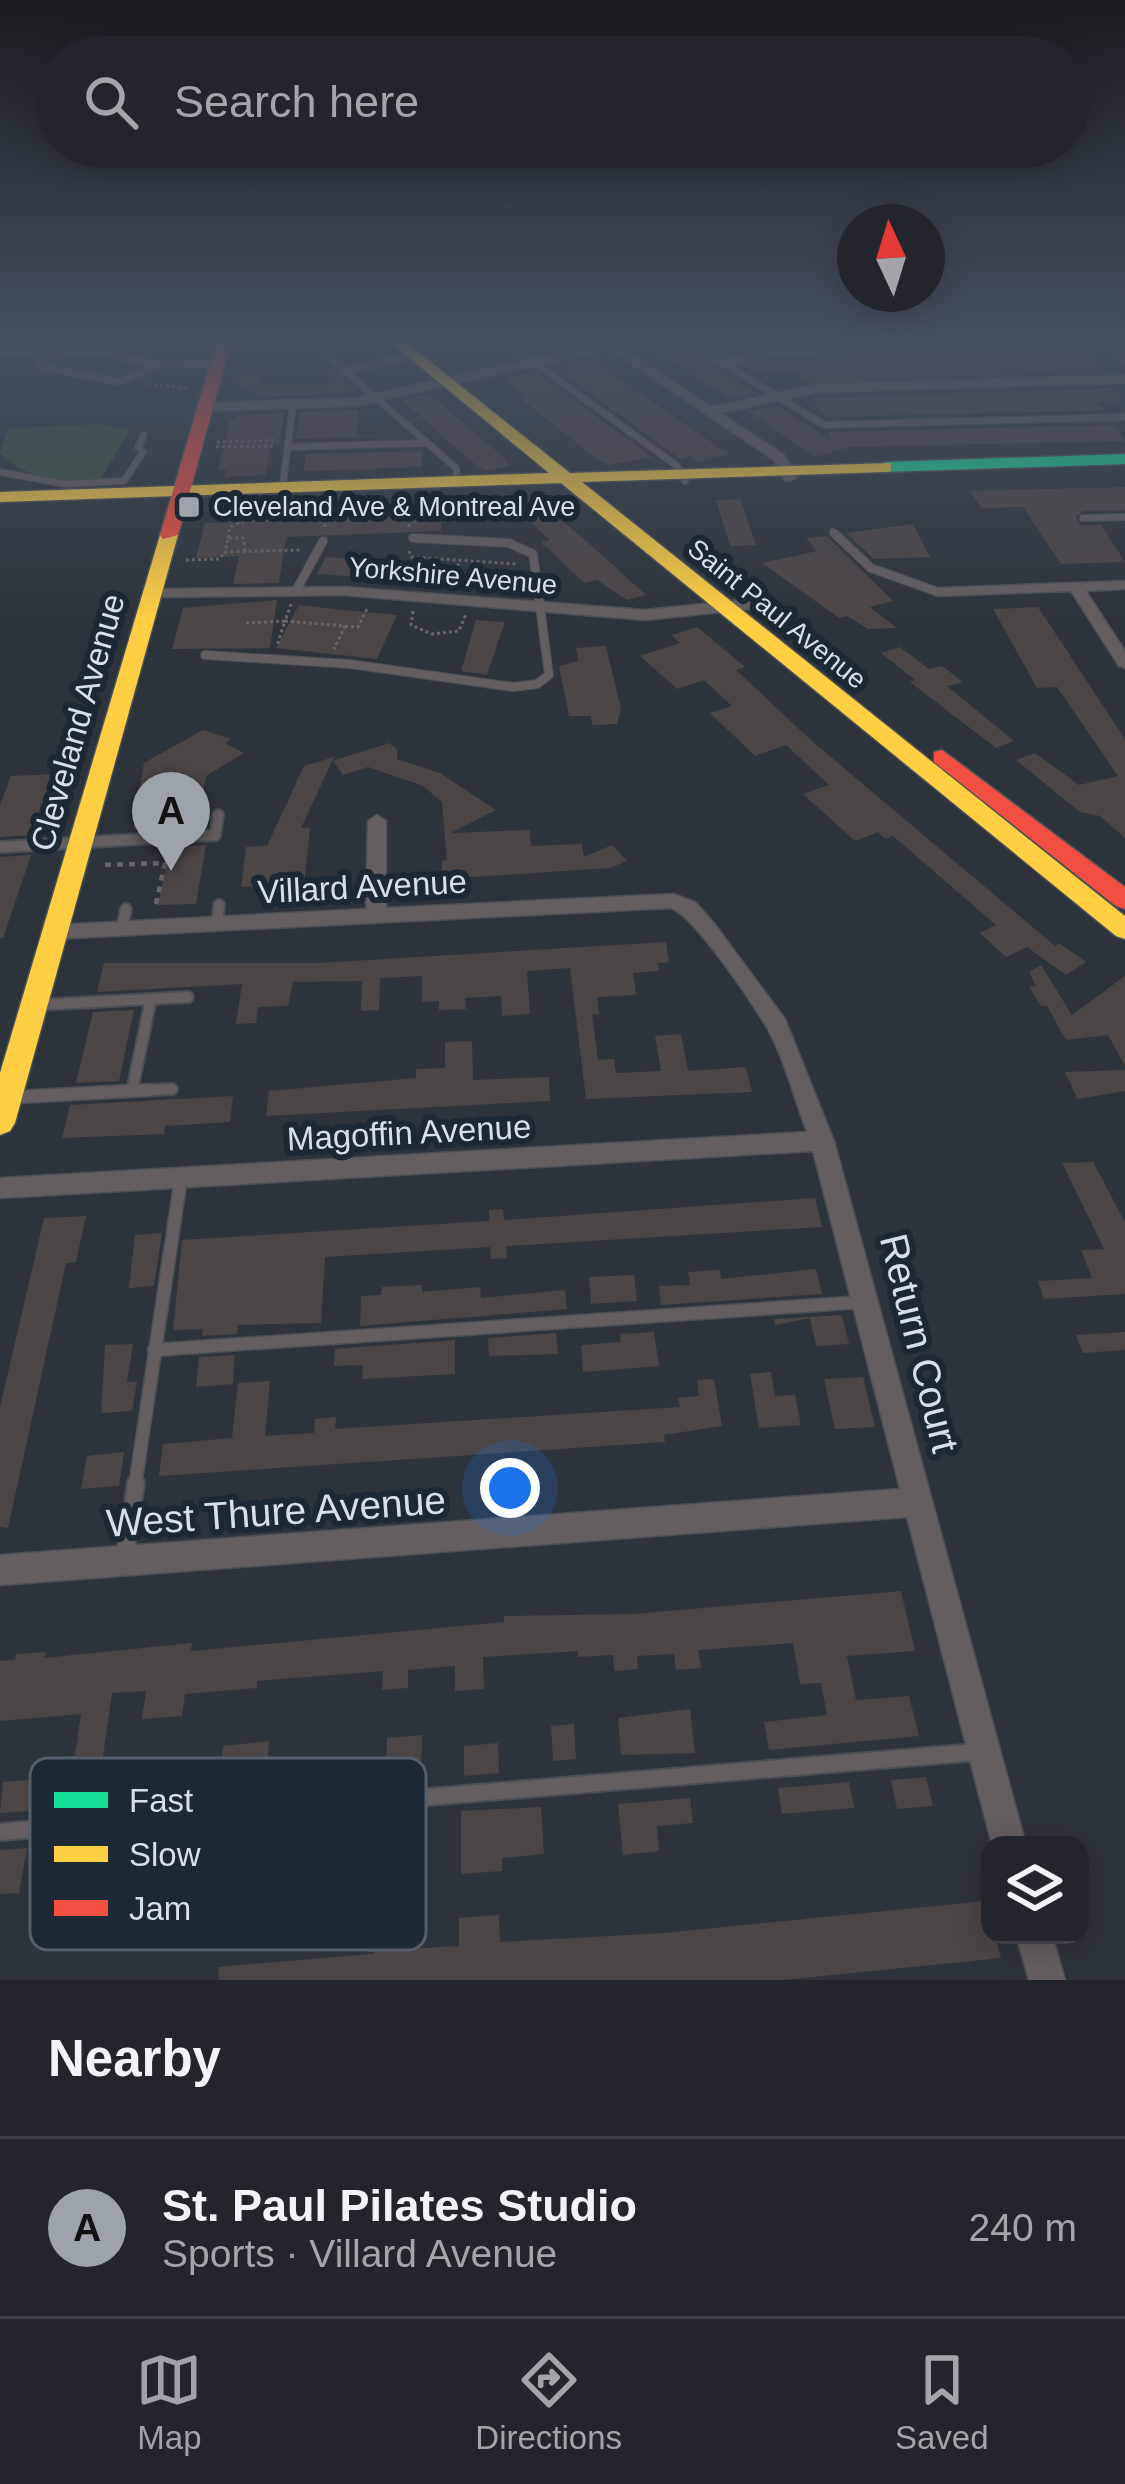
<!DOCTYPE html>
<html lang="en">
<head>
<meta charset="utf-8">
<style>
	:root { --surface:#22262c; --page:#2a2e34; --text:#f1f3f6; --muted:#a2a5a9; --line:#3f4348; --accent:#9ca3ab }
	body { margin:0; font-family:Helvetica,sans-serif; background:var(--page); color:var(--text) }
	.controls { position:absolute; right:36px; bottom:36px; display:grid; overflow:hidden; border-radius:24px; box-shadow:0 6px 30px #0003 }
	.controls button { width:108px; height:108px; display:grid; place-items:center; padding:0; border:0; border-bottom:3px solid var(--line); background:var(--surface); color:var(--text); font:60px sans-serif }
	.compass { position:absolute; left:837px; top:204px; width:108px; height:108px; border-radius:50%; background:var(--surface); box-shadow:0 6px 30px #0003; rotate:356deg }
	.you { position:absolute; left:510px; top:1488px; width:42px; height:42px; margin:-30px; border:9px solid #fff; border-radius:50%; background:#1a73e8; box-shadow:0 0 0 18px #1a73e833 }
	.badge { display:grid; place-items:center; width:78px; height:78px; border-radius:50%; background:var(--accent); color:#111; font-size:39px; font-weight:700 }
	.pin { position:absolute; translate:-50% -99px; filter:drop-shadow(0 3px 6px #0008) }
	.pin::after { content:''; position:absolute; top:63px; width:42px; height:36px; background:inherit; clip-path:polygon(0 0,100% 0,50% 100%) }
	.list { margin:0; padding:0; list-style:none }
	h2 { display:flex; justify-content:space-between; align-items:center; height:156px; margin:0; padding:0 48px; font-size:51px }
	h2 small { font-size:39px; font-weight:400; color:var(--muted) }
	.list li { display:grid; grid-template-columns:78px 1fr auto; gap:36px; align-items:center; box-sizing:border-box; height:180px; padding:0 48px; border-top:3px solid var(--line) }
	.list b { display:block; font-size:45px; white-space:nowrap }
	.list p { margin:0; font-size:39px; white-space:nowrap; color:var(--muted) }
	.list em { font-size:39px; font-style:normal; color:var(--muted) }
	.icon { flex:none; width:66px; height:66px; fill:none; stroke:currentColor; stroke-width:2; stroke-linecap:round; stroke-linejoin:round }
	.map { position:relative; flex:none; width:1125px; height:1980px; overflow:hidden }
	.search { position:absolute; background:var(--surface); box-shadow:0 6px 30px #0003; left:36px; right:36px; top:36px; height:132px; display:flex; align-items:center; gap:30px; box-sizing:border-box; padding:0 42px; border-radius:66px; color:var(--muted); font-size:45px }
	.sheet { height:336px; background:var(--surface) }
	nav { display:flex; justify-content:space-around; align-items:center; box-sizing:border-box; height:168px; border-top:3px solid var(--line); background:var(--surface); font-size:33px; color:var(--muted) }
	nav a { display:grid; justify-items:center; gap:6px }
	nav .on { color:var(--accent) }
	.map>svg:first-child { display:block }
	.green { fill:#3c5341 }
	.building { fill:#4c4546 }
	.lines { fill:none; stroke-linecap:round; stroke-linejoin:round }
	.lane-far4-casing { stroke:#494f55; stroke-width:8 }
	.lane-far3-casing { stroke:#494f55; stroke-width:10 }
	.lane-far2-casing { stroke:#494f55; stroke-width:14 }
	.lane-far1-casing { stroke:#494f55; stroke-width:15 }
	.lane-casing { stroke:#494f55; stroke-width:20 }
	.street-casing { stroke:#494f55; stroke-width:3 }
	.fast-casing { stroke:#494f55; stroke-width:3 }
	.slow-casing { stroke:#494f55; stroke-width:3 }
	.jam-casing { stroke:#494f55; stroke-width:3 }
	.path-far1 { stroke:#686669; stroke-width:3; stroke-dasharray:3 3; stroke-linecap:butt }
	.path { stroke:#686669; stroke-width:4.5; stroke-dasharray:6 6; stroke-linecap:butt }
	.lane-far4 { stroke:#655e60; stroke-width:6 }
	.lane-far3 { stroke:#655e60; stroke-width:8 }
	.lane-far2 { stroke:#655e60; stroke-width:10 }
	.lane-far1 { stroke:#655e60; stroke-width:12 }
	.lane { stroke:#655e60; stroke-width:16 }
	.street { fill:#655e60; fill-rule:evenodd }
	.fast { fill:#16e098; fill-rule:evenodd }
	.slow { fill:#ffcf43; fill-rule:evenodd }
	.jam { fill:#f24e42; fill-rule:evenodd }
	.poi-dot { fill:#9ca3ab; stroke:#1d2835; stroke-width:4.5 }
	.labels { text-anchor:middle; stroke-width:12; stroke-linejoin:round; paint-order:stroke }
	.far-poi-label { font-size:27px; fill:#d8dfe8; stroke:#1d2835; text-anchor:start }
	.far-street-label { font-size:27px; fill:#d8dfe8; stroke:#1d2835 }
	.street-label { font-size:33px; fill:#d8dfe8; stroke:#1d2835 }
	.near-street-label { font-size:39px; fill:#d8dfe8; stroke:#1d2835 }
	.key { fill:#1d2835; stroke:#555f6b; stroke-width:3 }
	.key-label { font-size:33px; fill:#d8dfe8 }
</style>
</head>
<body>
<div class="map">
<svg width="1125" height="1980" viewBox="0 0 1125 1980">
	<rect width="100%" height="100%" fill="#2d333a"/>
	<path class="green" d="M100,424L130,430L100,480C65,480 25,482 0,452L9,428Z"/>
	<path class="building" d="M679,341L684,347L756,393L729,399L649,347Z
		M702,341L799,343L919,341L785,344L724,354Z
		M1088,351L1101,365L1093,366L1098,371L803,383L797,370L752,372L743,366L786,359Z
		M591,359L693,430L729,454L698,462L690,456L680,459L554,367Z
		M330,367L359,393L261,397L231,381L265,369L261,386L333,384L318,370Z
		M535,372L652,457L609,465L596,458L521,399L527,398L504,379Z
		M1112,388L1124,401L1097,402L1104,410L826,417L811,398Z
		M429,394L501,455L510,466L485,470L472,462L402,400Z
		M776,406L831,440L827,432L1115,425L1125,441L849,447L815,457L749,411Z
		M359,410L357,436H408L296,439L300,412Z
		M284,413L280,444H272L265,475L224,477L226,470H218L230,421L239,415Z
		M422,451V467L304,471L306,454Z
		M1125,487V510L1083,511L1076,517L1081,525H1101L1125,562L1061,564L1023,507L981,508L970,491Z
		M537,499L593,547L646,595L627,600L597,580L584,583L541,542L550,540L507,500Z
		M740,499L756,545L730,546L716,500Z
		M441,505V531L286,537L279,583L233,584L239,556L196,558L205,523L242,522L245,510Z
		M913,524L930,557L874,559L846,533Z
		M827,536L893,601L870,607L897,628L868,629L847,616L839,618L762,563L817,551L806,538Z
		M326,557L370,560L361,577L317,574Z
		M277,600L270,648L172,649L183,608Z
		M299,605L344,610L397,615L377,659L276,648Z
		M1038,607L1125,739V838L1100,816L1080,812L1016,760L1035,753L1079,785L1118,776L1057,687L1037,688L993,609Z
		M476,620L505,622L487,675L461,671Z
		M697,627L745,667L736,670L813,742L1055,946L1059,943L1086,962L1066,975L1027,947L1006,957L980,933L996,925L893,836L885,839L878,832L855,841L803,794L829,785L786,745L755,756L710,713L732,706L704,680L677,689L640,656L680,643L671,635Z
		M606,646L621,709L617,724L592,725L591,716H569L559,666L578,661L576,648Z
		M900,647L929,669L942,666L963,682L947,686L1014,741L996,748L910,682L915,680L881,653Z
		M203,730L231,739L225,743L244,753L206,776L200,809L168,811L165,828L133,830L144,763Z
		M389,743L397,749V759L440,773L496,810L451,833L530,830L531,846L582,844L584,857L612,845L627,861L609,868L442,879V861L447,860L442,802L423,786L368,767L343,775L333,761Z
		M334,757L301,828H310L304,885L241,887L246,847L267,846L304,766Z
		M57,774L37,835L0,837V805L11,776Z
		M206,845L196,904L158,905L170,847Z
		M31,855L3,938H0V857Z
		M666,942L669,962L658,963L659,971L633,973L636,995L597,997L599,1014L592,1015L598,1060L614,1059L616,1073L661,1071L655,1036L681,1034L688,1071L746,1067L752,1092L586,1099L570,968L527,971L530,1014L502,1016L501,996L465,998L466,1009L439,1010V1001L422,1002V976L380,978L379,1010L361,1011L362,981L293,982L288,1006L258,1007L256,1023L236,1024L242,984L97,992L104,963H319Z
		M1041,965L1072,1015L1125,976V1066L1108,1035L1066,1040L1047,1006H1041L1029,987L1036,986L1029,972Z
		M134,1010L119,1081L76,1083L93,1012Z
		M472,1041L473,1080L549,1077L550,1101L266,1116L269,1091L416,1078V1069L445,1068V1042Z
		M1125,1070V1091L1077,1099L1065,1072Z
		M233,1096L230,1122L165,1126L164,1134L62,1138L70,1105Z
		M1093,1162L1125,1222V1294L1044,1299L1038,1281L1092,1278L1081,1250L1104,1249L1062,1163Z
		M815,1198L822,1227L506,1246L507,1258L491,1259L490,1247L325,1257L321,1323L238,1325L237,1334L202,1336L203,1329L173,1330L182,1240L489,1221V1210L503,1209L504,1220Z
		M86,1216L76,1262L66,1263L8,1528L0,1527V1407L44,1218Z
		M162,1233L154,1286L129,1288L135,1235Z
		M816,1269L822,1294L661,1305L659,1286L690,1285L688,1272L720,1270L721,1279Z
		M634,1275L637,1301L591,1304L589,1277Z
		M422,1285V1292L480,1287L481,1298L565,1290L567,1309L360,1326L361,1296L381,1295L382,1287Z
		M842,1315L849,1344L816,1346L810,1318L775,1325L774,1319Z
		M654,1332L659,1366L583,1372L581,1345L621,1342L620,1334Z
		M1125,1332V1350L1083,1353L1076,1335Z
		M556,1333L558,1354L489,1356L488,1338Z
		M455,1340V1374L362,1379L363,1365L334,1366L335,1349Z
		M133,1344L127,1382H137L132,1411L101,1413L105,1345Z
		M235,1355L233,1384L196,1387L199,1357Z
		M771,1372L775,1396L795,1395L801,1425L759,1428L750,1374Z
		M863,1377L875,1427L835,1429L824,1379Z
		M714,1379L722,1426L664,1435L665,1442L159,1476L163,1444L232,1438L238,1383L270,1381L265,1436L314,1433L315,1419L336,1417L335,1429L680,1407L678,1398L699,1396L697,1380Z
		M124,1452L119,1486L81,1489L87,1456Z
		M901,1591L915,1651L847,1656L856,1700L909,1696L919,1736L769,1750L764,1722L827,1715L821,1683L800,1684L793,1643L698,1650L701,1668L676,1670L674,1654L637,1656L638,1669L614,1671L613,1655L578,1657V1651L483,1657L484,1689L455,1691V1666L408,1670V1688L382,1690L383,1671L257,1681V1688L185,1694L182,1716L142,1719L146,1691L112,1693L102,1763L158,1759L152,1801L117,1804L119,1793L32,1800L31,1811L0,1813L3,1782L43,1779L47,1759L75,1756L81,1714L0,1721V1661L15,1660L16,1654L46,1652L44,1658L192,1643L191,1651L504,1622V1616L633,1614Z
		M690,1709L695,1753L621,1755L618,1718Z
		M574,1724L576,1759L553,1761L551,1726Z
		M422,1735L421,1778L386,1781L387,1738Z
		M269,1741L266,1791L219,1796L223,1746Z
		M498,1743L499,1773L464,1776V1746Z
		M926,1777L933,1806L897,1809L891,1780Z
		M849,1782L854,1808L782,1814L778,1788Z
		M690,1798L693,1823L657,1826L659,1851L623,1855L618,1804Z
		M541,1807L544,1854L502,1858V1871L461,1874V1811Z
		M27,1848L19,1893L0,1894V1850Z
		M986,1901L990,1935H995L1001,1958L783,1980H219L218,1967L374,1954L375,1925L408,1922V1949L459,1946V1918L499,1915L500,1942L664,1933Z"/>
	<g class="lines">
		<defs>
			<path id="lane-far4" d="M311,341L456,468L457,483
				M505,341L677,466L685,481
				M688,341L824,425L1125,417
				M0,350L46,356
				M88,350L161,365L119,382L41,367L40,359Z
				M722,362L785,352L1125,342
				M161,365L218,364
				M342,372L414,355
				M288,447L427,443
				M0,472L65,484L124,481L143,452L138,447L144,435
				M282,491L293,405
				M1083,518L1125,517
				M833,532L838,537"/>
			<path id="lane-far3" d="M835,534L871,568L938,592
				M297,589L323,541
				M205,655L350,664L513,687L537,684L549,675L533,554L509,543L413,538"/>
			<path id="lane-far2" d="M0,847L215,835L218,815
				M217,924L219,905
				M122,928L126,909
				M37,1005L188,997
				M132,1091L151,999
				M91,1093L172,1089"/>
			<path id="lane-far1" d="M16,1097L150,1090
				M154,1350L863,1302
				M135,1486L181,1178"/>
			<path id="lane" d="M125,1555L136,1483
				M0,1832L977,1752"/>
			<path id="street" d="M600,341H638L621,347L711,407L819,384L1125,375V383L819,392L720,413L784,455L797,477L790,481L785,480L774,460L610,349L355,406L205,411L199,407L205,403L355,398L602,344Z
				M1100,341H1111L1125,356V366Z
				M1125,581V589L1086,591L1125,651V668L1119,666L1071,591L938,596L931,592L938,588Z
				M344,587L645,610L750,599L758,604L750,609L645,620L344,595L151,597L144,593L151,589Z
				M377,815L386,821V908L673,894L695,902L713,922L785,1019L834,1141L1026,1845H992L907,1517L0,1585V1555L900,1489L813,1151L0,1198V1178L807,1132C794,1098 784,1057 766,1026C751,1001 695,917 671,908L54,939L44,932L54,925L366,909L368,821Z
				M1016,1935H1052L1065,1980H1029Z"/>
			<path id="fast" d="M1125,454V464L885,472L877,467L885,462Z"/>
			<path id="slow" d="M389,341H404L570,473L891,463V471L885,472L582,482L1125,916V939L1116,936L561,483L0,502V492L549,473Z
				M169,530L178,535L15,1123L10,1131L0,1135V1073L160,535Z"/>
			<path id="jam" d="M217,341H231L178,535L163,539L160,535Z
				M942,750L1125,887V909L1116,906L934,762V752Z"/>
		</defs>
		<use href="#lane-far4" class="lane-far4-casing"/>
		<use href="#lane-far3" class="lane-far3-casing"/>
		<use href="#lane-far2" class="lane-far2-casing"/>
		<use href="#lane-far1" class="lane-far1-casing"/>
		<use href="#lane" class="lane-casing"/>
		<use href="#street" class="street-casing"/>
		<use href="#fast" class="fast-casing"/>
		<use href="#slow" class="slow-casing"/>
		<use href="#jam" class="jam-casing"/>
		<path class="path-far1" d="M148,384L189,388
			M217,442L277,440
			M216,447L276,446
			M324,500L325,529
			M409,527L410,497
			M228,538L230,527L247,520L322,518
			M245,551L243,538H228L225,552L300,550
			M409,551L411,557L518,564
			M186,560L219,559L225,552
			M451,583L460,560
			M291,604L285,621L345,626L334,649
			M413,611L411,625L432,634L459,631L466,614
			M246,623L285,621L277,646
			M345,626L358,627L368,607"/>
		<path class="path" d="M105,865L165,863L155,908"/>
		<use href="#lane-far4" class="lane-far4"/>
		<use href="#lane-far3" class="lane-far3"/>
		<use href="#lane-far2" class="lane-far2"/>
		<use href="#lane-far1" class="lane-far1"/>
		<use href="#lane" class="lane"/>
		<use href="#street" class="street"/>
		<use href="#fast" class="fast"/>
		<use href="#slow" class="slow"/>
		<use href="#jam" class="jam"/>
	</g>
	<linearGradient id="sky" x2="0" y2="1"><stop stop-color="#191c20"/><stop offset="0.55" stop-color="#465060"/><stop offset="1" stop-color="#465060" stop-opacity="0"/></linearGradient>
	<rect width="1125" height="618" fill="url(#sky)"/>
	<rect class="poi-dot" x="177" y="495" width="24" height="24" rx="6"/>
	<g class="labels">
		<g class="far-poi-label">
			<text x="213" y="516">Cleveland Ave &amp; Montreal Ave</text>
		</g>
		<g class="far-street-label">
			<text transform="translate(453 576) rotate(5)" y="9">Yorkshire Avenue</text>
			<text transform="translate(777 614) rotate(39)" y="9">Saint Paul Avenue</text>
		</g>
		<g class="street-label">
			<text transform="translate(77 722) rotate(-74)" y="12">Cleveland Avenue</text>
			<text transform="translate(362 886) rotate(-3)" y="12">Villard Avenue</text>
			<text transform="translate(409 1132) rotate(-3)" y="12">Magoffin Avenue</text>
		</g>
		<g class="near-street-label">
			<text transform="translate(920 1343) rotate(76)" y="14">Return Court</text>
			<text transform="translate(276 1511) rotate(-4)" y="14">West Thure Avenue</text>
		</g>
	</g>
	<rect x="30" y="1758" width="396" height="192" rx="18" class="key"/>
	<rect x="54" y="1792" width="54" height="16" fill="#16e098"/>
	<rect x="54" y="1846" width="54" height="16" fill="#ffcf43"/>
	<rect x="54" y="1900" width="54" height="16" fill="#f24e42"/>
	<g class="key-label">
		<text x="129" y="1812">Fast</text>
		<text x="129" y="1866">Slow</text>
		<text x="129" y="1920">Jam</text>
	</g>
</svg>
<div class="controls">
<button><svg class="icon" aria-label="layers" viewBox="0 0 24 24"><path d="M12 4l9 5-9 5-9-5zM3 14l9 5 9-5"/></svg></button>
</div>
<svg class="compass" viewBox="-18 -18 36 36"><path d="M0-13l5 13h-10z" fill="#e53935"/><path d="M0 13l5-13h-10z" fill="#a2a5a9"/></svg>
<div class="you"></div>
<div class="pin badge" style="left:171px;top:871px">A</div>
<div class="search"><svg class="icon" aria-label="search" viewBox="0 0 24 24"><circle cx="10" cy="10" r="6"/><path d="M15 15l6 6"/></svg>Search here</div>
</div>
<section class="sheet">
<h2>Nearby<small></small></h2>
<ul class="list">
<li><span class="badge">A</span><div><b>St. Paul Pilates Studio</b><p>Sports · Villard Avenue</p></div><em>240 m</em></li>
</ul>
</section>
<nav>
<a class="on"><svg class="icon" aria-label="map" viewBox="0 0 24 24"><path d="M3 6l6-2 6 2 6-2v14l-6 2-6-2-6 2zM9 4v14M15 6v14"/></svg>Map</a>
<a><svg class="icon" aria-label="directions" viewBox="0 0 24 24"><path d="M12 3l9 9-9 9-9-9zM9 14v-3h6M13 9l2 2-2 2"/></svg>Directions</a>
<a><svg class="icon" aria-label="saved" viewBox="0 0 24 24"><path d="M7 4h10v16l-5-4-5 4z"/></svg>Saved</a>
</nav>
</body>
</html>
